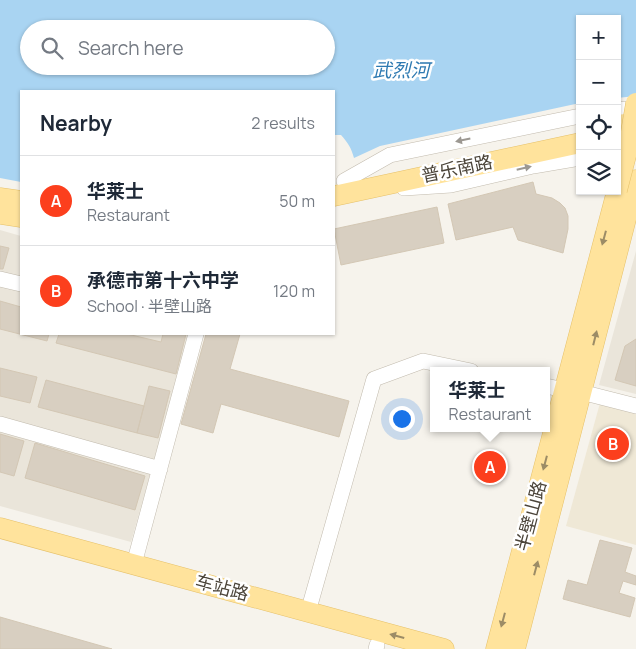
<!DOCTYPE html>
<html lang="en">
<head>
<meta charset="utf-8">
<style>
	:root { --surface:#fff; --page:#f2f2f3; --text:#1f2937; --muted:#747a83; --line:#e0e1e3; --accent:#fc3f1d }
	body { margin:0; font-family:Manrope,"Noto Sans SC",sans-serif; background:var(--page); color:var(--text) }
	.controls { position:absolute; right:15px; top:15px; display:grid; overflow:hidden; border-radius:0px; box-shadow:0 1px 4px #0004 }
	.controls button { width:45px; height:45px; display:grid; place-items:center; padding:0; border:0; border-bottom:1px solid var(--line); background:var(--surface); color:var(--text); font:25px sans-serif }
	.you { position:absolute; left:401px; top:418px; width:18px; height:18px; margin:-12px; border:4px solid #fff; border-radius:50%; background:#1a73e8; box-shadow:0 0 0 8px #1a73e833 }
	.badge { display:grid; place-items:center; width:32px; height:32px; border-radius:50%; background:var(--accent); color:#fff; font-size:16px; font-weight:700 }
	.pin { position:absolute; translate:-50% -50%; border:2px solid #fff; box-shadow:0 1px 5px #0006 }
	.popup { position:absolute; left:430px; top:367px; width:120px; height:65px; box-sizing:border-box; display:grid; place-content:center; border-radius:0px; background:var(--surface); filter:drop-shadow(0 1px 4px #0005); font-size:16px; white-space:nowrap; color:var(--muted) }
	.popup b { font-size:19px; color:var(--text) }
	.popup::after { content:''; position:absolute; left:50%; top:100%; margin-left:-10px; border:10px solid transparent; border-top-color:var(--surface) }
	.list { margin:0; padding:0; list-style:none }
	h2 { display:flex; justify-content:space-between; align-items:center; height:65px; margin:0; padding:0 20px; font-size:21px }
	h2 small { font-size:16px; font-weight:400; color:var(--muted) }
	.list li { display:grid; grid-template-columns:32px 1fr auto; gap:15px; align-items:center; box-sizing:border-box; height:90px; padding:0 20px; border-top:1px solid var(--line) }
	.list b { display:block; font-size:19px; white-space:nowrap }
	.list p { margin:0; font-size:16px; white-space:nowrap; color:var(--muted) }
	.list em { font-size:16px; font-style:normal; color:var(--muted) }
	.icon { flex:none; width:28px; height:28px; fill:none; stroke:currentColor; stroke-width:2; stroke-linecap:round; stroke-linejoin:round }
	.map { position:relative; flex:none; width:636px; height:649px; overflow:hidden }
	.search { position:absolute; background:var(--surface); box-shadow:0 1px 4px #0004; left:20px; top:20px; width:315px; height:55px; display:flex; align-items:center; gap:12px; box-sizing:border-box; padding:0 18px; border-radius:28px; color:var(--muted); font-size:19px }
	.panel { position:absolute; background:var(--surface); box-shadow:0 1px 4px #0004; left:20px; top:90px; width:315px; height:245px; border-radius:0px }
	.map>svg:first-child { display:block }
	.residential { fill:#eae5da }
	.education { fill:#efe8d6 }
	.water { fill:#a9d4f2; fill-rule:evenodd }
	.building { fill:#d8cfc1; stroke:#d3c7b4 }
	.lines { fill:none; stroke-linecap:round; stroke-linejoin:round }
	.minor-casing { stroke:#c2bbae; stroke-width:16 }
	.major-casing { stroke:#e6c16a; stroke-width:21 }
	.minor { stroke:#fff; stroke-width:15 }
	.major { stroke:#ffe39c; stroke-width:20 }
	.major-bridge-casing { stroke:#e6c16a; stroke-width:21; stroke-linecap:butt }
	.major-bridge { stroke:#ffe39c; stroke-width:20 }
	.oneway { fill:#9c9892 }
	.oneway2 { fill:#9c8c66 }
	.labels { text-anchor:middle; stroke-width:5; stroke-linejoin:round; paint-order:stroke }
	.street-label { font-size:18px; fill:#4b4439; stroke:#fff }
	.water-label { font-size:19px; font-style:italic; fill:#2e7ab2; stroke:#fff }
</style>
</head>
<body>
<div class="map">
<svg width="636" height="649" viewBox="0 0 636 649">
	<rect width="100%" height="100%" fill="#f6f3ec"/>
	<path class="residential" d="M0,230L21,236V334H190L131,542L0,506Z
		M636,251V394L599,385Z"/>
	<path class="education" d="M600,403L636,412V545L566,526Z"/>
	<path class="water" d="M0,0H636V96L617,98V19H580V103L380,146L354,158C351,147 348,143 341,135H334V91H21V182L0,178ZM29,29H326V66H29Z"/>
	<path class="building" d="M533,182L536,194L552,198L560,203L565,208L568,216V229L563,253L518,240L513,227L456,240L448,204Z
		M437,207L444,243L341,265L334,229Z
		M0,246L9,248L3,269H0Z
		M0,301L21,307V334H49L47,341L0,329Z
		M59,334H127L161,342L163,334H186L176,374L56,343Z
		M206,334H240L230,369L349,401L339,437L221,404L213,433L181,424Z
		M636,339V386L615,380L625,346Z
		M0,368L37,377L30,403L0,396Z
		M46,380L144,406L137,433L38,407Z
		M149,386L170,391L158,438L137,433Z
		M0,434L24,441L14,476L0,472Z
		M35,443L145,476L135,510L25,478Z
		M600,540L632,548L625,572L636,576V585L623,581L619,593L635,598L630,617L563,599L568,580L587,585Z
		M0,617L112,649H0Z"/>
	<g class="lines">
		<defs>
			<path id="minor" d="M617,110L636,108
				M344,181L390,155L580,116
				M404,188L451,185L533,166L580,158
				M0,279L21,284
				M546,386L564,390
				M581,392L636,406
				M0,424L160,469
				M134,564L196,334
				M308,612L374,379L423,361L471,371
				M376,649L377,645"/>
			<path id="major" d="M617,125L636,123
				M334,196L580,143
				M0,198L21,201
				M0,214L21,217
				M0,528L444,649
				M496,649L617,191
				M515,649L636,180"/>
		</defs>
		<use href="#minor" class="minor-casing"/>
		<use href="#major" class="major-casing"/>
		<use href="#minor" class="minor"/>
		<use href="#major" class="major"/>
		<defs>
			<path id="major-bridge" d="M617,190L629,144L636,103"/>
		</defs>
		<use href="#major-bridge" class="major-bridge-casing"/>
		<use href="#major-bridge" class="major-bridge"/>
	</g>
	<defs><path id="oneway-solid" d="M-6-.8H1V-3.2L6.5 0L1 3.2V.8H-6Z" transform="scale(1.25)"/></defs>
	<g class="oneway">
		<use href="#oneway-solid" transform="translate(463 140) rotate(168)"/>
		<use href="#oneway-solid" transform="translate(524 168) rotate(-13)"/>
	</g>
	<g class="oneway2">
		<use href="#oneway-solid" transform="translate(604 238) rotate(105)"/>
		<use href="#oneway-solid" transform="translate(595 338) rotate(-76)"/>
		<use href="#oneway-solid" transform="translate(545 463) rotate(105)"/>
		<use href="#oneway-solid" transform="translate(536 568) rotate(-75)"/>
		<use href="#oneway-solid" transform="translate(503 620) rotate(105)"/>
		<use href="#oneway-solid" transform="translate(397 636) rotate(-165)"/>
	</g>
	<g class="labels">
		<g class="street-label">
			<text transform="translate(457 169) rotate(-12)" y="6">普乐南路</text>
			<text transform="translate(531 516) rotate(-75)" y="6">半壁山路</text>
			<text transform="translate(222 588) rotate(15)" y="6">车站路</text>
		</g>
		<g class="water-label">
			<text x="401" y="77">武烈河</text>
		</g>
	</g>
</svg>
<div class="controls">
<button>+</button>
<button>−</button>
<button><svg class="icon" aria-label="locate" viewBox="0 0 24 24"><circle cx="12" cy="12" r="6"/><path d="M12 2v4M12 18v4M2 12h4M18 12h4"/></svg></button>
<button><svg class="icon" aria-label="layers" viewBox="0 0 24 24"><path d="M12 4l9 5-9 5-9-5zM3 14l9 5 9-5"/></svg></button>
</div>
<div class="you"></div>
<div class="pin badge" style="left:490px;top:467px">A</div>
<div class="popup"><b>华莱士</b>Restaurant</div>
<div class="pin badge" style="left:613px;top:444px">B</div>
<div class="search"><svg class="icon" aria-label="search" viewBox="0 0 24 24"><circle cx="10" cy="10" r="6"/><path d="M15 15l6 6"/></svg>Search here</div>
<section class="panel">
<h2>Nearby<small>2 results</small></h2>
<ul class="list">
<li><span class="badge">A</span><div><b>华莱士</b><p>Restaurant</p></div><em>50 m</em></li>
<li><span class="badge">B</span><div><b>承德市第十六中学</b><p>School · 半壁山路</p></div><em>120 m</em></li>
</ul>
</section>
</div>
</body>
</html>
